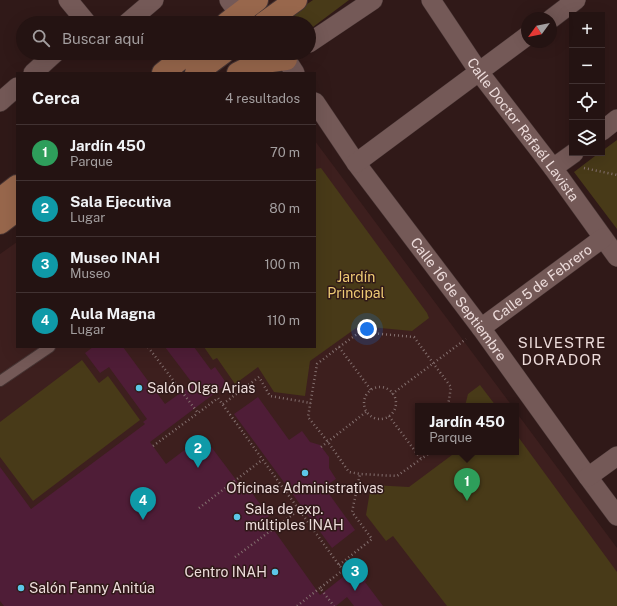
<!DOCTYPE html>
<html lang="es">
<head>
<meta charset="utf-8">
<style>
	:root { --surface:#241312; --page:#2c1c1b; --text:#f1f3f6; --muted:#a39e9f; --line:#413232; --accent:#0f766e }
	body { margin:0; font-family:"Public Sans",sans-serif; background:var(--page); color:var(--text) }
	.controls { position:absolute; right:12px; top:12px; display:grid; overflow:hidden; border-radius:0px; box-shadow:0 4px 16px #0002 }
	.controls button { width:36px; height:36px; display:grid; place-items:center; padding:0; border:0; border-bottom:1px solid var(--line); background:var(--surface); color:var(--text); font:20px sans-serif }
	.compass { position:absolute; left:521px; top:12px; width:36px; height:36px; border-radius:50%; background:var(--surface); box-shadow:0 4px 16px #0002; rotate:237deg }
	.you { position:absolute; left:367px; top:329px; width:14px; height:14px; margin:-10px; border:3px solid #fff; border-radius:50%; background:#1a73e8; box-shadow:0 0 0 6px #1a73e833 }
	.badge { display:grid; place-items:center; width:26px; height:26px; border-radius:50%; background:var(--accent); color:#fff; font-size:13px; font-weight:700 }
	.pin { position:absolute; translate:-50% -33px; filter:drop-shadow(0 1px 2px #0008) }
	.pin::after { content:''; position:absolute; top:21px; width:14px; height:12px; background:inherit; clip-path:polygon(0 0,100% 0,50% 100%) }
	.popup { position:absolute; left:415px; top:403px; width:104px; height:52px; box-sizing:border-box; display:grid; place-content:center; border-radius:0px; background:var(--surface); filter:drop-shadow(0 1px 3px #0005); font-size:13px; white-space:nowrap; color:var(--muted) }
	.popup b { font-size:15px; color:var(--text) }
	.popup::after { content:''; position:absolute; left:50%; top:100%; margin-left:-8px; border:8px solid transparent; border-top-color:var(--surface) }
	.list { margin:0; padding:0; list-style:none }
	h2 { display:flex; justify-content:space-between; align-items:center; height:52px; margin:0; padding:0 16px; font-size:17px }
	h2 small { font-size:13px; font-weight:400; color:var(--muted) }
	.list li { display:grid; grid-template-columns:26px 1fr auto; gap:12px; align-items:center; box-sizing:border-box; height:56px; padding:0 16px; border-top:1px solid var(--line) }
	.list b { display:block; font-size:15px; white-space:nowrap }
	.list p { margin:0; font-size:13px; white-space:nowrap; color:var(--muted) }
	.list em { font-size:13px; font-style:normal; color:var(--muted) }
	.icon { flex:none; width:22px; height:22px; fill:none; stroke:currentColor; stroke-width:2; stroke-linecap:round; stroke-linejoin:round }
	.map { position:relative; flex:none; width:617px; height:606px; overflow:hidden }
	.search { position:absolute; background:var(--surface); box-shadow:0 4px 16px #0002; left:16px; top:16px; width:300px; height:44px; display:flex; align-items:center; gap:10px; box-sizing:border-box; padding:0 14px; border-radius:22px; color:var(--muted); font-size:15px }
	.panel { position:absolute; background:var(--surface); box-shadow:0 4px 16px #0002; left:16px; top:72px; width:300px; height:276px; border-radius:0px }
	.map>svg:first-child { display:block }
	.built { fill:#3d1f1e }
	.green { fill:#483a18 }
	.building { fill:#4f1d37 }
	.lines { fill:none; stroke-linecap:round; stroke-linejoin:round }
	.lane-casing { stroke:#463433; stroke-width:12 }
	.street-casing { stroke:#463433; stroke-width:20 }
	.primary-casing { stroke:#463433; stroke-width:24 }
	.path { stroke:#84706f; stroke-width:2.5; stroke-dasharray:1 3; stroke-linecap:butt }
	.lane { stroke:#745957; stroke-width:10 }
	.street { stroke:#745957; stroke-width:19 }
	.primary { stroke:#98674c; stroke-width:22 }
	.poi-dot { fill:#5cc7e8; stroke:#301918; stroke-width:1.5 }
	.labels { text-anchor:middle; stroke-width:3; stroke-linejoin:round; paint-order:stroke }
	.street-label { font-size:14px; fill:#eddcdb; stroke:#301918 }
	.park-label { font-size:14px; fill:#eeca74; stroke:#301918 }
	.poi-label { font-size:14px; fill:#eddcdb; stroke:#301918; text-anchor:start }
	.neighbourhood-label { font-size:15px; letter-spacing:1px; fill:#eddcdb; stroke:#301918 }
</style>
</head>
<body>
<div class="map">
<svg width="617" height="606" viewBox="0 0 617 606">
	<rect width="100%" height="100%" fill="#301918"/>
	<path class="built" d="M315,141L512,406H418V452H516V412L617,548V606H0V254L17,242V347H315Z"/>
	<path class="green" d="M313,0H349L309,30V23H292L288,17Z
		M617,140V229L574,172L599,153H602V151Z
		M321,168L427,313L429,318L412,331L359,326L310,361L305,396L274,392L258,367L235,384L217,358L213,360L204,347H315V169Z
		M82,360L99,383L108,376L140,420L33,501L0,457V422Z
		M480,385L496,406H465L468,394Z
		M516,434L617,572V606H447L393,536L386,541L366,515L371,485L409,487L456,452H516Z"/>
	<path class="building" d="M93,347H123L165,404L193,384L165,347H194L211,370L215,367L227,384L150,442L166,464L203,436L243,489L247,486L260,504L269,516L266,519L320,595L357,566L367,580L365,582L383,606H354L347,597L336,606H4L0,601V467L31,509L145,424L143,422L147,419L109,367L100,373L85,353Z
		M258,397L289,440L302,431L310,442L320,445L329,457V468L336,479L324,487L355,530L332,548L234,414Z"/>
	<g class="lines">
		<defs>
			<path id="lane" d="M0,381L50,347"/>
			<g id="street">
				<path d="M68,0L87,23"/>
				<path d="M229,0L246,23"/>
				<path id="s1" d="M431,0L479,72L553,168L617,257"/>
				<path d="M551,19L576,0"/>
				<path d="M127,23L154,0"/>
				<path d="M309,43L373,0"/>
				<path d="M285,53L286,59L295,73"/>
				<path d="M33,73L55,53"/>
				<path d="M0,102L17,87"/>
				<path id="s2" d="M315,102L356,163L481,328L588,477L617,516"/>
				<path d="M602,131L617,119"/>
				<path d="M356,163L527,36"/>
				<path d="M553,168L574,153"/>
				<path id="s3" d="M481,328L603,238"/>
				<path d="M588,477L617,456"/>
			</g>
			<path id="primary" d="M227,23L257,0
				M264,23L296,0
				M163,73L188,53
				M196,73L223,53
				M238,73L252,66L264,62L286,59
				M0,199L17,186
				M0,223L17,210"/>
		</defs>
		<use href="#lane" class="lane-casing"/>
		<use href="#street" class="street-casing"/>
		<use href="#primary" class="primary-casing"/>
		<path class="path" d="M584,168L617,175
			M148,347L198,413L218,398L339,565L343,570L320,588L334,606
			M339,347L371,390
			M364 403a16 16 0 1 1 32 0a16 16 0 1 1-32 0Z
			M392,394L466,339
			M223,404L259,377L270,396L311,403
			M389,416L421,459
			M153,446L198,413
			M321,447L366,412
			M431,452L397,476L360,474L349,472L328,442L308,417L317,364L339,347L360,332L414,337L433,363L451,387L448,406
			M199,508L262,460
			M235,557L299,510
			M339,565L372,539L352,512L360,474
			M297,606L320,588"/>
		<use href="#lane" class="lane"/>
		<use href="#street" class="street"/>
		<use href="#primary" class="primary"/>
	</g>
	<g class="poi-dot">
		<circle cx="139" cy="388" r="4"/>
		<circle cx="305" cy="473" r="4"/>
		<circle cx="237" cy="517" r="4"/>
		<circle cx="275" cy="572" r="4"/>
		<circle cx="21" cy="588" r="4"/>
	</g>
	<g class="labels">
		<g class="street-label">
			<text dy="5" stroke="none"><textPath href="#s1" startOffset="159">Calle Doctor Rafaél Lavista</textPath></text>
			<text dy="5" stroke="none"><textPath href="#s3" startOffset="76">Calle 5 de Febrero</textPath></text>
			<text dy="5" stroke="none"><textPath href="#s2" startOffset="244">Calle 16 de Septiembre</textPath></text>
		</g>
		<g class="park-label">
			<text x="356" y="282">Jardín<tspan x="356" dy="16">Principal</tspan></text>
		</g>
		<g class="poi-label">
			<text x="147" y="393">Salón Olga Arias</text>
			<text x="305" y="493" text-anchor="middle">Oficinas Administrativas</text>
			<text x="245" y="514">Sala de exp.<tspan x="245" dy="16">múltiples INAH</tspan></text>
			<text x="267" y="577" text-anchor="end">Centro INAH</text>
			<text x="29" y="593">Salón Fanny Anitúa</text>
		</g>
		<g class="neighbourhood-label">
			<text x="562" y="348">SILVESTRE<tspan x="562" dy="17">DORADOR</tspan></text>
		</g>
	</g>
</svg>
<div class="controls">
<button>+</button>
<button>−</button>
<button><svg class="icon" aria-label="locate" viewBox="0 0 24 24"><circle cx="12" cy="12" r="6"/><path d="M12 2v4M12 18v4M2 12h4M18 12h4"/></svg></button>
<button><svg class="icon" aria-label="layers" viewBox="0 0 24 24"><path d="M12 4l9 5-9 5-9-5zM3 14l9 5 9-5"/></svg></button>
</div>
<svg class="compass" viewBox="-18 -18 36 36"><path d="M0-13l5 13h-10z" fill="#e53935"/><path d="M0 13l5-13h-10z" fill="#a39e9f"/></svg>
<div class="you"></div>
<div class="pin badge" style="left:467px;top:501px;background:#2e9e5b">1</div>
<div class="popup"><b>Jardín 450</b>Parque</div>
<div class="pin badge" style="left:198px;top:468px;background:#0f9aa8">2</div>
<div class="pin badge" style="left:355px;top:591px;background:#0f9aa8">3</div>
<div class="pin badge" style="left:143px;top:520px;background:#0f9aa8">4</div>
<div class="search"><svg class="icon" aria-label="search" viewBox="0 0 24 24"><circle cx="10" cy="10" r="6"/><path d="M15 15l6 6"/></svg>Buscar aquí</div>
<section class="panel">
<h2>Cerca<small>4 resultados</small></h2>
<ul class="list">
<li><span class="badge" style="background:#2e9e5b">1</span><div><b>Jardín 450</b><p>Parque</p></div><em>70 m</em></li>
<li><span class="badge" style="background:#0f9aa8">2</span><div><b>Sala Ejecutiva</b><p>Lugar</p></div><em>80 m</em></li>
<li><span class="badge" style="background:#0f9aa8">3</span><div><b>Museo INAH</b><p>Museo</p></div><em>100 m</em></li>
<li><span class="badge" style="background:#0f9aa8">4</span><div><b>Aula Magna</b><p>Lugar</p></div><em>110 m</em></li>
</ul>
</section>
</div>
</body>
</html>
